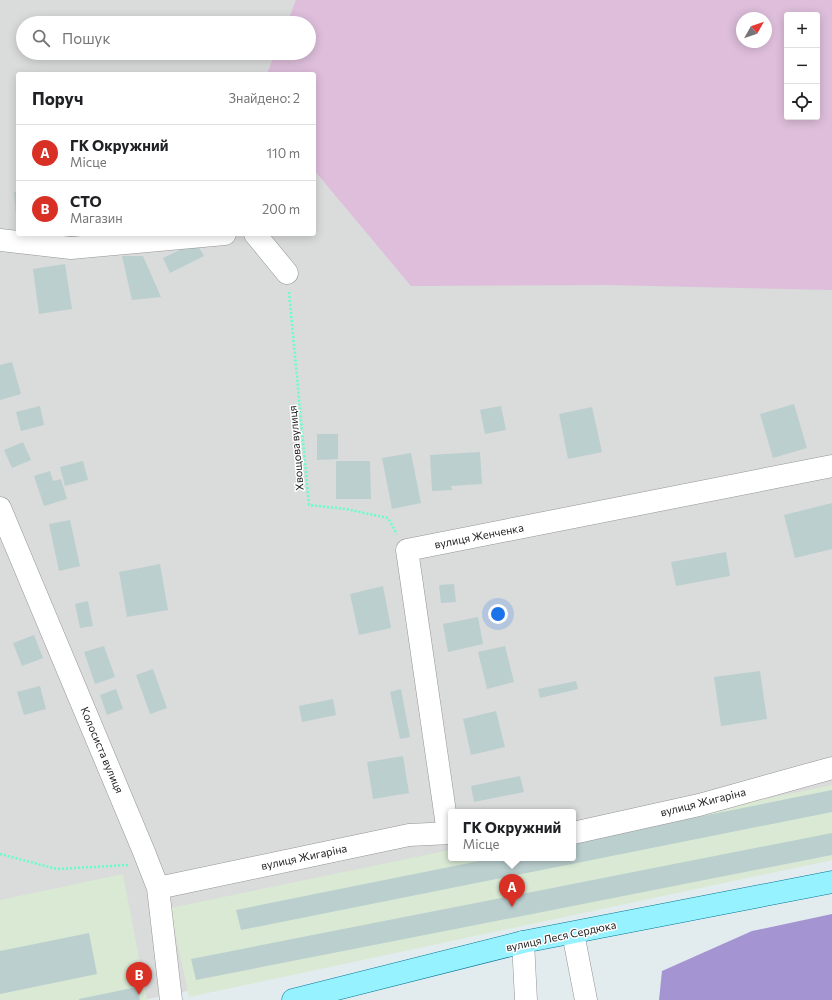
<!DOCTYPE html>
<html lang="uk">
<head>
<meta charset="utf-8">
<style>
	:root { --surface:#fff; --page:#f2f2f2; --text:#202124; --muted:#757577; --line:#e0e0e0; --accent:#d93025 }
	body { margin:0; font-family:Commissioner,sans-serif; background:var(--page); color:var(--text) }
	.controls { position:absolute; right:12px; top:12px; display:grid; overflow:hidden; border-radius:4px; box-shadow:0 2px 10px #0003 }
	.controls button { width:36px; height:36px; display:grid; place-items:center; padding:0; border:0; border-bottom:1px solid var(--line); background:var(--surface); color:var(--text); font:20px sans-serif }
	.compass { position:absolute; left:736px; top:12px; width:36px; height:36px; border-radius:50%; background:var(--surface); box-shadow:0 2px 10px #0003; rotate:50deg }
	.you { position:absolute; left:498px; top:614px; width:14px; height:14px; margin:-10px; border:3px solid #fff; border-radius:50%; background:#1a73e8; box-shadow:0 0 0 6px #1a73e833 }
	.badge { display:grid; place-items:center; width:26px; height:26px; border-radius:50%; background:var(--accent); color:#fff; font-size:13px; font-weight:700 }
	.pin { position:absolute; translate:-50% -33px; filter:drop-shadow(0 1px 2px #0008) }
	.pin::after { content:''; position:absolute; top:21px; width:14px; height:12px; background:inherit; clip-path:polygon(0 0,100% 0,50% 100%) }
	.popup { position:absolute; left:448px; top:809px; width:128px; height:52px; box-sizing:border-box; display:grid; place-content:center; border-radius:4px; background:var(--surface); filter:drop-shadow(0 1px 3px #0005); font-size:13px; white-space:nowrap; color:var(--muted) }
	.popup b { font-size:15px; color:var(--text) }
	.popup::after { content:''; position:absolute; left:50%; top:100%; margin-left:-8px; border:8px solid transparent; border-top-color:var(--surface) }
	.list { margin:0; padding:0; list-style:none }
	h2 { display:flex; justify-content:space-between; align-items:center; height:52px; margin:0; padding:0 16px; font-size:17px }
	h2 small { font-size:13px; font-weight:400; color:var(--muted) }
	.list li { display:grid; grid-template-columns:26px 1fr auto; gap:12px; align-items:center; box-sizing:border-box; height:56px; padding:0 16px; border-top:1px solid var(--line) }
	.list b { display:block; font-size:15px; white-space:nowrap }
	.list p { margin:0; font-size:13px; white-space:nowrap; color:var(--muted) }
	.list em { font-size:13px; font-style:normal; color:var(--muted) }
	.icon { flex:none; width:22px; height:22px; fill:none; stroke:currentColor; stroke-width:2; stroke-linecap:round; stroke-linejoin:round }
	.map { position:relative; flex:none; width:832px; height:1000px; overflow:hidden }
	.search { position:absolute; background:var(--surface); box-shadow:0 2px 10px #0003; left:16px; top:16px; width:300px; height:44px; display:flex; align-items:center; gap:10px; box-sizing:border-box; padding:0 14px; border-radius:22px; color:var(--muted); font-size:15px }
	.panel { position:absolute; background:var(--surface); box-shadow:0 2px 10px #0003; left:16px; top:72px; width:300px; height:164px; border-radius:4px }
	.map>svg:first-child { display:block }
	.residential { fill:#dadbdb; fill-rule:evenodd }
	.industrial { fill:#d9e9d4 }
	.forest { fill:#a494d1 }
	.wetland { fill:#debedb; fill-rule:evenodd }
	.building { fill:#bbcfcf }
	.lines { fill:none; stroke-linecap:round; stroke-linejoin:round }
	.minor-casing { stroke:#949494; stroke-width:23 }
	.major-casing { stroke:#007596; stroke-width:23 }
	.path { stroke:#63ffca; stroke-width:2.5; stroke-dasharray:2 2; stroke-linecap:butt }
	.minor { stroke:#fff; stroke-width:22 }
	.major { stroke:#97f2ff; stroke-width:22 }
	.labels { text-anchor:middle; stroke-width:3; stroke-linejoin:round; paint-order:stroke }
	.street-label { font-size:11px; fill:#1d1d1d; stroke:#fff }
</style>
</head>
<body>
<div class="map">
<svg width="832" height="1000" viewBox="0 0 832 1000">
	<rect width="100%" height="100%" fill="#e2ecef"/>
	<path class="residential" d="M0,0H832V860L143,1000H0ZM787,15H817V117H787ZM742,18H766V42H742ZM23,23H309V53H23ZM18,74H314V234H18ZM451,812H573V858H451Z"/>
	<path class="industrial" d="M832,785V860L189,997L170,908L450,850L451,851V858H573V839Z
		M123,874L147,1000H0V900Z"/>
	<path class="forest" d="M832,914V1000H659L662,971L752,931Z"/>
	<path class="wetland" d="M296,0H832V290L606,285L411,286L314,170V74H267L275,53H309V23H287ZM787,15H817V117H787ZM742,18H766V42H742Z"/>
	<path class="building" d="M14,192H18V227H17Z
		M196,242L204,256L170,273L163,258Z
		M122,256H143L161,297L132,300Z
		M65,264L72,309L39,314L33,269Z
		M12,362L21,394L0,400V365Z
		M794,404L807,448L773,458L760,414Z
		M40,406L44,425L21,431L16,412Z
		M501,406L506,430L485,434L480,410Z
		M592,407L602,452L568,459L559,414Z
		M317,434H338V459L317,460Z
		M23,442L31,460L12,468L4,450Z
		M480,452L482,484L451,486L452,490L432,491L430,455Z
		M411,453L421,503L392,509L382,458Z
		M83,461L88,480L65,486L60,467Z
		M336,461H370L371,499H336Z
		M50,471L53,481L61,479L67,499L44,506L34,476Z
		M832,503V549L795,558L784,515Z
		M70,520L80,566L59,571L49,524Z
		M726,552L730,576L676,586L671,562Z
		M160,564L168,610L127,617L119,572Z
		M454,584L456,602L441,603L439,585Z
		M383,586L391,628L359,635L350,594Z
		M88,601L93,626L80,628L75,604Z
		M478,617L483,644L448,652L443,624Z
		M34,635L43,658L22,666L13,643Z
		M104,646L115,677L95,684L84,652Z
		M505,646L514,682L487,689L478,652Z
		M153,669L167,708L150,714L136,675Z
		M760,671L767,719L721,726L714,677Z
		M576,681L578,689L540,698L538,689Z
		M40,686L46,709L24,715L17,692Z
		M116,689L123,709L107,715L100,695Z
		M401,689L410,737L400,739L390,692Z
		M333,699L336,715L302,722L299,706Z
		M496,711L505,747L471,755L463,719Z
		M403,756L409,793L373,799L367,762Z
		M520,776L524,792L474,802L471,786Z
		M832,790V812L241,930L236,910L494,858H573V842Z
		M832,833V855L196,980L191,959Z
		M89,933L97,974L0,994V951Z
		M137,987L140,1000H79V999Z"/>
	<g class="lines">
		<defs>
			<path id="minor" d="M255,234L287,273
				M0,240L71,248L225,234
				M0,508L144,852L158,888L171,1000
				M448,833L407,550L832,466
				M573,833L699,805L832,768
				M158,888L409,835L451,833
				M573,933L586,1000
				M523,942L526,1000"/>
			<path id="major" d="M293,1000L523,942L832,882"/>
		</defs>
		<use href="#minor" class="minor-casing"/>
		<use href="#major" class="major-casing"/>
		<path class="path" d="M289,292L309,505L346,509L388,518L397,534
			M0,854L57,869L128,865"/>
		<use href="#minor" class="minor"/>
		<use href="#major" class="major"/>
	</g>
	<g class="labels">
		<g class="street-label">
			<text transform="translate(296 448) rotate(-95)" y="4">Хвощова вулиця</text>
			<text transform="translate(479 536) rotate(-11)" y="4">вулиця Женченка</text>
			<text transform="translate(102 750) rotate(67)" y="4">Колосиста вулиця</text>
			<text transform="translate(703 802) rotate(-14)" y="4">вулиця Жигаріна</text>
			<text transform="translate(304 857) rotate(-12)" y="4">вулиця Жигаріна</text>
			<text transform="translate(561 936) rotate(-12)" y="4">вулиця Леся Сердюка</text>
		</g>
	</g>
</svg>
<div class="controls">
<button>+</button>
<button>−</button>
<button><svg class="icon" aria-label="locate" viewBox="0 0 24 24"><circle cx="12" cy="12" r="6"/><path d="M12 2v4M12 18v4M2 12h4M18 12h4"/></svg></button>
</div>
<svg class="compass" viewBox="-18 -18 36 36"><path d="M0-13l5 13h-10z" fill="#e53935"/><path d="M0 13l5-13h-10z" fill="#757577"/></svg>
<div class="you"></div>
<div class="pin badge" style="left:512px;top:907px">A</div>
<div class="popup"><b>ГК Окружний</b>Місце</div>
<div class="pin badge" style="left:139px;top:995px">B</div>
<div class="search"><svg class="icon" aria-label="search" viewBox="0 0 24 24"><circle cx="10" cy="10" r="6"/><path d="M15 15l6 6"/></svg>Пошук</div>
<section class="panel">
<h2>Поруч<small>Знайдено: 2</small></h2>
<ul class="list">
<li><span class="badge">A</span><div><b>ГК Окружний</b><p>Місце</p></div><em>110 m</em></li>
<li><span class="badge">B</span><div><b>СТО</b><p>Магазин</p></div><em>200 m</em></li>
</ul>
</section>
</div>
</body>
</html>
